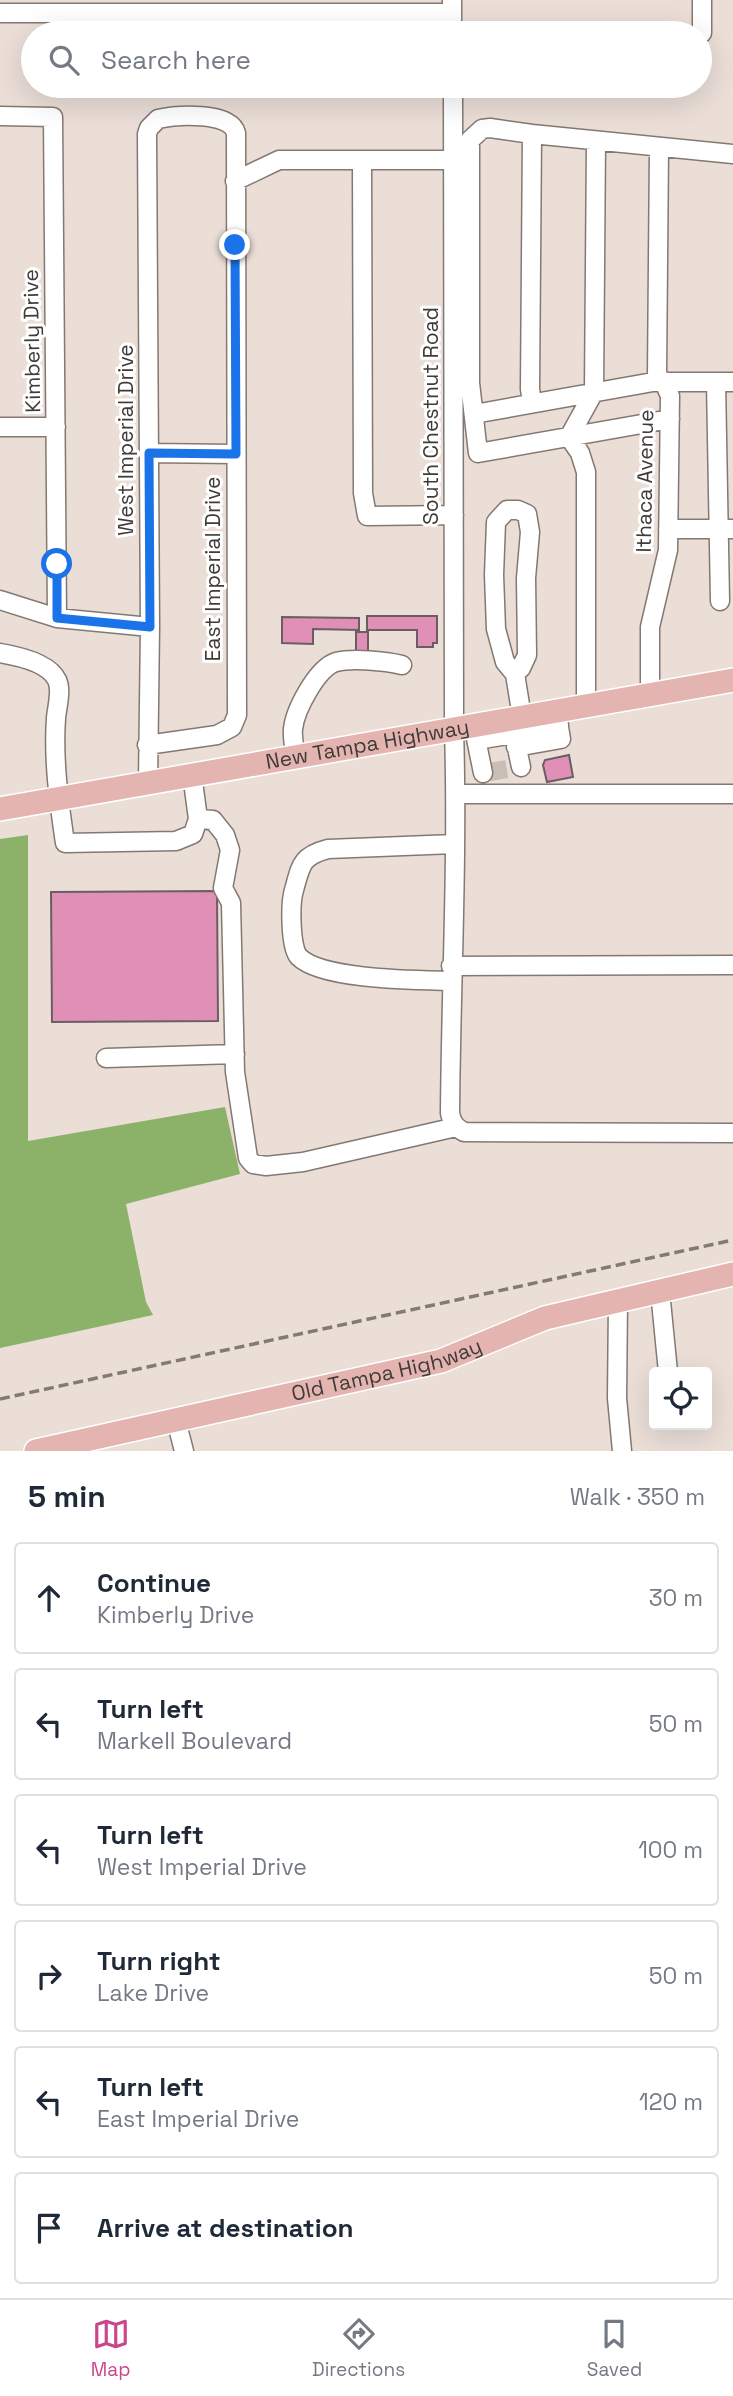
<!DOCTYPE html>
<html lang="en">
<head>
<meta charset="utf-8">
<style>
	:root { --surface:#fff; --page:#f6f6f7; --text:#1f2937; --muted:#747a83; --line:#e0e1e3; --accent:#ca468b }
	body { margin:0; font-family:"Space Grotesk",sans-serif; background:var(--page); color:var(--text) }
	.controls { position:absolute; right:21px; bottom:21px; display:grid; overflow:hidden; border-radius:7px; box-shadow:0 7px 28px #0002 }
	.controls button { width:63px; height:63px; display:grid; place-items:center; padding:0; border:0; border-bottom:2px solid var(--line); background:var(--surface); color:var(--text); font:35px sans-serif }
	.stop { position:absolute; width:21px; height:21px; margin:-16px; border:5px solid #1a73e8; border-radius:50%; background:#fff }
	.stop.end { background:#1a73e8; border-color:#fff; box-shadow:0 2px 7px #0008 }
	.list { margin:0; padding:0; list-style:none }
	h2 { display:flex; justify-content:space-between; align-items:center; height:91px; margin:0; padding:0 28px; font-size:30px }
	h2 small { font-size:23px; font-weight:400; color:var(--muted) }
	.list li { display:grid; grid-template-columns:46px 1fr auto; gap:21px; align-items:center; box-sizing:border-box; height:112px; margin:0 14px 14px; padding:0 14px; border:2px solid var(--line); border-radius:7px }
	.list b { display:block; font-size:26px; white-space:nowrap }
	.list p { margin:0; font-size:23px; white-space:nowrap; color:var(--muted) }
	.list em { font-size:23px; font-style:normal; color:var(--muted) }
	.icon { flex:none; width:38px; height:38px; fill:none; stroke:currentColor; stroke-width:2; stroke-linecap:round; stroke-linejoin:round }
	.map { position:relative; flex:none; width:733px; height:1451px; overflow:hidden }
	.search { position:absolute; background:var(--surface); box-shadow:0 7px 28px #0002; left:21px; right:21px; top:21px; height:77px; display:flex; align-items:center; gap:18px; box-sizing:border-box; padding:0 24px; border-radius:38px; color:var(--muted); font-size:26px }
	.sheet { height:847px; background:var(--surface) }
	nav { display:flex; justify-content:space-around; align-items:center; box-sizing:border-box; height:98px; border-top:2px solid var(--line); background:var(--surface); font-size:19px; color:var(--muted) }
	nav a { display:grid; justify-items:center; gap:4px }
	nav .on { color:var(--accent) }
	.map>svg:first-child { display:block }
	.forest { fill:#8cb26a }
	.building { fill:#e090b6; stroke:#6a5e63; stroke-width:2 }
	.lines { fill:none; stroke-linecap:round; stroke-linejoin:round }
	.minor-tunnel { stroke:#c8bdb7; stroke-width:18; stroke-dasharray:18 9; stroke-linecap:butt }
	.minor-casing { stroke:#837972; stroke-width:21 }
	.major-casing { stroke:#fff; stroke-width:26 }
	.minor { stroke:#fff; stroke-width:18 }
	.major { stroke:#e3b4b0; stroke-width:23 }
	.rail { stroke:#817a75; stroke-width:3.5; stroke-dasharray:10 5; stroke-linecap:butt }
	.route { stroke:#1a73e8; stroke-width:9 }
	.labels { text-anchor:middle; stroke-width:6; stroke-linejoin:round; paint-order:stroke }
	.street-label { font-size:21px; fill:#3f3b38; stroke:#fff }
</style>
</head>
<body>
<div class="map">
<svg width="733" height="1451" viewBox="0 0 733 1451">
	<rect width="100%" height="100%" fill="#eaded7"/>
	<path class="forest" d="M28,835V1141L225,1107L240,1174L126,1204L146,1302L153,1315L0,1348V839Z"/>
	<path class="building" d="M367,616H437V643H433V647H417V630H367Z
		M282,617L359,618V630L313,629V644L282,643Z
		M356,632H368V654H356Z
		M569,755L573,777L547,782L543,765L545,760Z
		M217,891L218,1021L52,1022L51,892Z"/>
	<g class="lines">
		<path class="minor-tunnel" d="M489,772L514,768"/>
		<defs>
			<path id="minor" d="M452,0V33
				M702,0V33
				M0,13H451
				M453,86L454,729C458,857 451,985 450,1113C452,1123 455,1127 464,1132L733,1133
				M0,116L53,117L57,618
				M362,160L363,493L367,516L454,515
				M235,181L279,160H453
				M716,382L720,601
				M532,403L530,389L532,134
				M474,414L653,382H733
				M670,419L478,453L470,383V140L482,129L490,128L532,134L733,154
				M0,427H56
				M149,453L235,454
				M668,529H733
				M0,600L57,618L150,627
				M0,653C18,656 49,663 57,680C62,690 57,707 56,718C53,760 59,802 65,843L176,841L193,834L198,819L192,774
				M515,674L521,668L527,655L526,578L530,532L527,514L518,510H507L496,522L494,575L496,629L505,662L515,674L522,717
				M650,693V627L668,550L670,396L664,382L657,376L659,147
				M586,705V472L580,453L569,437L594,392L596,141
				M474,729L483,773
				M514,734L559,725
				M477,740L514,734L521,767
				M147,745L217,735L232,727L237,715L236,133C230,111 176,115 158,119L149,128L147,134L150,627L148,782
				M516,747L561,739L556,710
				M295,757C295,748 292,738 293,729C295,710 317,668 336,662C353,658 385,661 402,665
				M456,794H733
				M198,819L213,820L225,835L230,850L223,888L231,903L235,1072L248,1158L253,1164L266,1166L303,1162L456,1127
				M451,966L733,965
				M451,981C418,980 322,980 299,957C290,948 290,903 294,890C301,865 301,856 328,849L454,844
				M106,1058L235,1054
				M660,1291L668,1372
				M618,1301L617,1398L622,1451
				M176,1420L184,1451"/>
			<g id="major">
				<path id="s1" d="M0,809L733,680"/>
				<path id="s2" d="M36,1451L441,1361L545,1318L733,1274"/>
			</g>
		</defs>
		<use href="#minor" class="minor-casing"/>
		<use href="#major" class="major-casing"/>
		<use href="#minor" class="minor"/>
		<use href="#major" class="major"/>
		<path class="rail" d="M0,1399L733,1240"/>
	</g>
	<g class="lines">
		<path class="route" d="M57,564V618L150,627L149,453L236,454L235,245"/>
	</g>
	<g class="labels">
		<g class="street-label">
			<text transform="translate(32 341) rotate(-91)" y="7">Kimberly Drive</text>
			<text transform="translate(431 416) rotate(-90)" y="7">South Chestnut Road</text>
			<text transform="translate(126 440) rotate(-90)" y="7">West Imperial Drive</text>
			<text transform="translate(645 481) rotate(-89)" y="7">Ithaca Avenue</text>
			<text transform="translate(213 569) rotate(-90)" y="7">East Imperial Drive</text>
			<text dy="7" stroke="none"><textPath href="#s1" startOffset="373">New Tampa Highway</textPath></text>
			<text dy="7" stroke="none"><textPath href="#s2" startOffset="360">Old Tampa Highway</textPath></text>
		</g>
	</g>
</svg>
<div class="controls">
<button><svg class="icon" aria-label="locate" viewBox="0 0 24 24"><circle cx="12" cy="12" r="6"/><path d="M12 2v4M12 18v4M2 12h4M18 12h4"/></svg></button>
</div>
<div class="stop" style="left:57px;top:564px"></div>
<div class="stop end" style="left:235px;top:245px"></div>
<div class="search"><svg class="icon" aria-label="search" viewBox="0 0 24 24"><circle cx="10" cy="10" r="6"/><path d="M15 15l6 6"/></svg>Search here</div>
</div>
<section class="sheet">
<h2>5 min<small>Walk · 350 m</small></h2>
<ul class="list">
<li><svg class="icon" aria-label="ahead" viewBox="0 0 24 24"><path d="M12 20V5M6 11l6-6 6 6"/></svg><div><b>Continue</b><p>Kimberly Drive</p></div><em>30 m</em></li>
<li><svg class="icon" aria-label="left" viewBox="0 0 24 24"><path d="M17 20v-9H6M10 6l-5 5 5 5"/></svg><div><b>Turn left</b><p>Markell Boulevard</p></div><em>50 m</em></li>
<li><svg class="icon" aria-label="left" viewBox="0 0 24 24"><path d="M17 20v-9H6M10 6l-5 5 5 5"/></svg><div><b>Turn left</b><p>West Imperial Drive</p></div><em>100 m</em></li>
<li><svg class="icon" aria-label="right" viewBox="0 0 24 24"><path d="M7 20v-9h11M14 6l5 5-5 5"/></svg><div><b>Turn right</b><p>Lake Drive</p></div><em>50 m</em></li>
<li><svg class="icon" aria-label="left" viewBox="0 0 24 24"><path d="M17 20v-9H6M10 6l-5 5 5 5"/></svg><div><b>Turn left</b><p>East Imperial Drive</p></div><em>120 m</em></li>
<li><svg class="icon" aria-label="arrive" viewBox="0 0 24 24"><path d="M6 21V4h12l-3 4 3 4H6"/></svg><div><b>Arrive at destination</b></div></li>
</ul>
</section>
<nav>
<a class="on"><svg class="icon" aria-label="map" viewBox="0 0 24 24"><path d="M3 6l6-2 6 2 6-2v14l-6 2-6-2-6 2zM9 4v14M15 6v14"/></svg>Map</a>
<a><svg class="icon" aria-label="directions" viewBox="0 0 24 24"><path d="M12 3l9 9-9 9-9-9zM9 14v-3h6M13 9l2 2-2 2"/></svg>Directions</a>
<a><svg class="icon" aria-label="saved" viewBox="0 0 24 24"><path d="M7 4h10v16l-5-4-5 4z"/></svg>Saved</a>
</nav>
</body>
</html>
